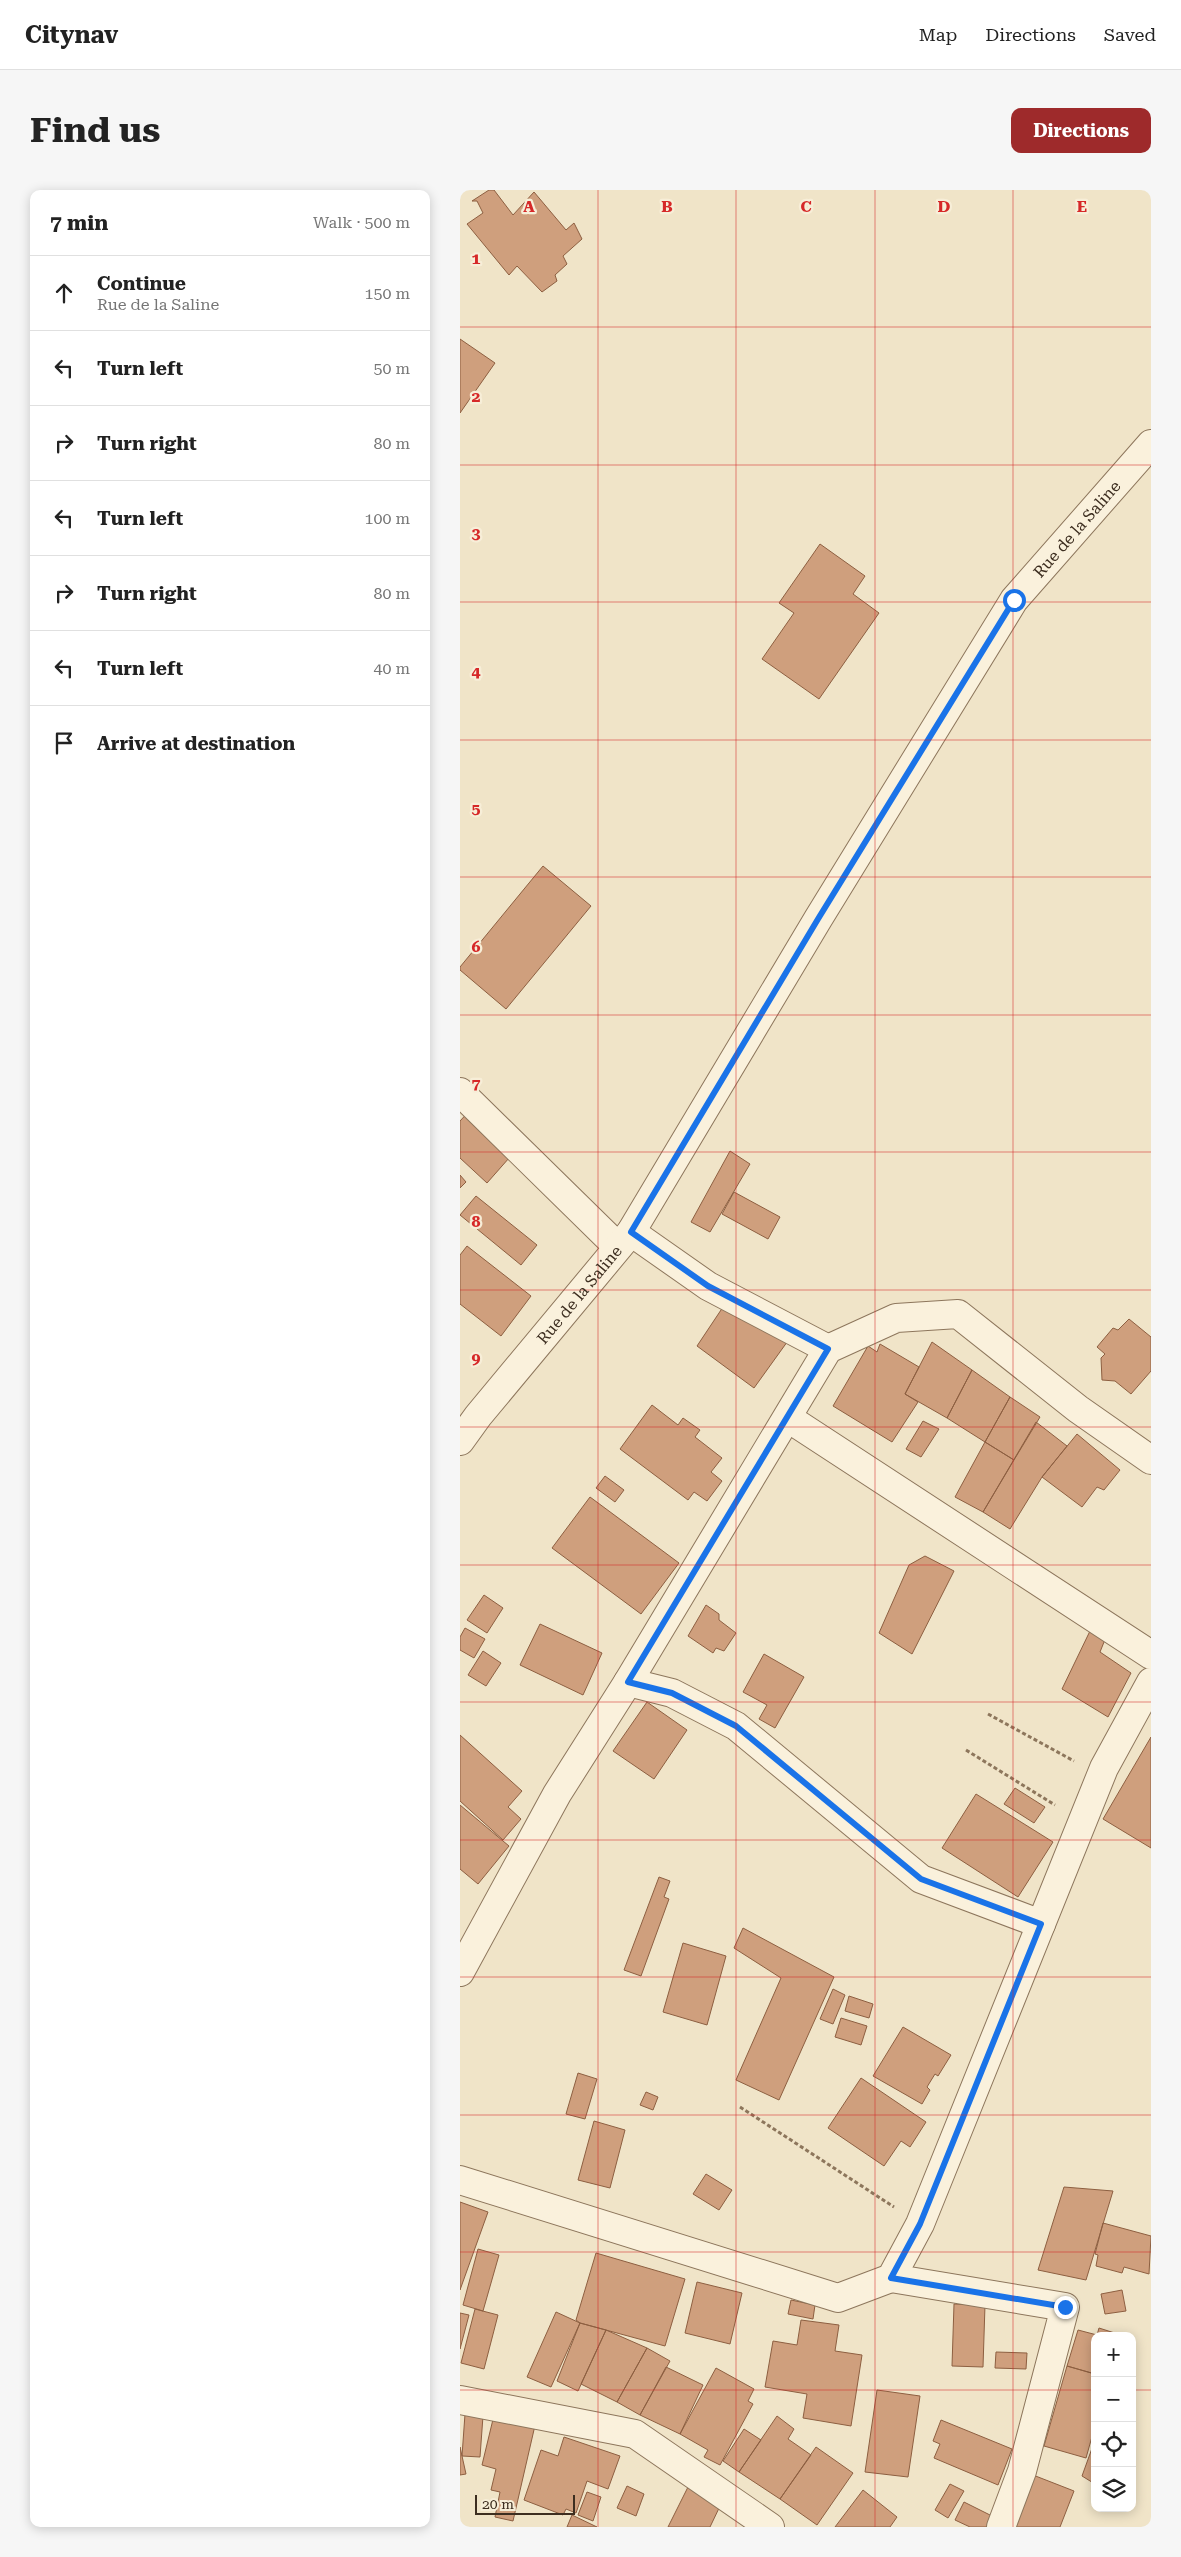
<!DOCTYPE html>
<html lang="en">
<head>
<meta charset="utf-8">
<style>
	:root { --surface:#fff; --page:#f6f6f6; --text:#222; --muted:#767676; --line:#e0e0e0; --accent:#9e2a2b }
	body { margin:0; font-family:"Roboto Serif",serif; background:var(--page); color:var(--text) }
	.controls { position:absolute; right:15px; bottom:15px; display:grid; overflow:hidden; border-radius:10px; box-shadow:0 2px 12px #0003 }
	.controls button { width:45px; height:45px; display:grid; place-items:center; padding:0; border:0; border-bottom:1px solid var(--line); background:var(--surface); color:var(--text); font:25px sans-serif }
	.scale { position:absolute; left:15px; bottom:12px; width:100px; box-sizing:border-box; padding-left:5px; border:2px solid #3d2e20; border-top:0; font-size:14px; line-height:18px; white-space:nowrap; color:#3d2e20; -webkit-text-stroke:4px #f7eed8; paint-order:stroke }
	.stop { position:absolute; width:15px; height:15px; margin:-11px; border:4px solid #1a73e8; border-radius:50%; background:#fff }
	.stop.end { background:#1a73e8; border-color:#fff; box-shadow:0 1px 5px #0008 }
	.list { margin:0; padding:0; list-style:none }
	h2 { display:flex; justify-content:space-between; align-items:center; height:65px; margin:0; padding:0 20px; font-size:21px }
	h2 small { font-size:16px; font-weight:400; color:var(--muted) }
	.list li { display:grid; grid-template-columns:32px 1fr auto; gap:15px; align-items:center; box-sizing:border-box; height:75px; padding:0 20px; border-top:1px solid var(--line) }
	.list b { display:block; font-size:19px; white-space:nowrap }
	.list p { margin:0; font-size:16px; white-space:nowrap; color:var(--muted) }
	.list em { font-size:16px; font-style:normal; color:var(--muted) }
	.icon { flex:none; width:28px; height:28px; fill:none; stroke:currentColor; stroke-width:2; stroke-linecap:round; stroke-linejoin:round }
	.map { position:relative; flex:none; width:691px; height:2337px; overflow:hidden; border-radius:10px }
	header { display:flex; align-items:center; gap:30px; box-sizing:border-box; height:70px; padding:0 25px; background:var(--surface); border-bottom:1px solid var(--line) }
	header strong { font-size:24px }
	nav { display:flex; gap:28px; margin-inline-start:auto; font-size:18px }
	.intro { display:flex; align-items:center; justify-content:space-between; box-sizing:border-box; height:120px; padding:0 30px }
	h1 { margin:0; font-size:35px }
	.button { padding:12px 22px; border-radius:10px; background:var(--accent); color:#fff; font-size:18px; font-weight:700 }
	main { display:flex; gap:30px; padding:0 30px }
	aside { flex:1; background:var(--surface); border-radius:10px; box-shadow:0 2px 12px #0003 }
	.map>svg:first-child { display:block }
	.building { fill:#cf9f7d; stroke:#8d5f41 }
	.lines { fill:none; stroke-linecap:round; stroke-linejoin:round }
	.street-casing { stroke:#8d765c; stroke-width:30 }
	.path { stroke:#8d765c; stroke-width:3; stroke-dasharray:4 2.5; stroke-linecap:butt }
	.street { stroke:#faf1dc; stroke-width:28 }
	.route { stroke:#1a73e8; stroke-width:6 }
	.grid { fill:none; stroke:#d62828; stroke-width:1; stroke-opacity:0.55 }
	.labels { text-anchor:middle; stroke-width:4.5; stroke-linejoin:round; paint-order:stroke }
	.street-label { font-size:16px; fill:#3d2e20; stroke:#f7eed8 }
	.grid-label { font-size:16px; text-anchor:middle; font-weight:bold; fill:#d62828; stroke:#f7eed8; stroke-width:4.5; stroke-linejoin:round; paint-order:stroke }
</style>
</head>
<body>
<header>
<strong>Citynav</strong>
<nav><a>Map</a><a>Directions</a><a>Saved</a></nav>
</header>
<div class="intro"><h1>Find us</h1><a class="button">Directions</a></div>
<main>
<aside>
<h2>7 min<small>Walk · 500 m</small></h2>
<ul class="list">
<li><svg class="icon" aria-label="ahead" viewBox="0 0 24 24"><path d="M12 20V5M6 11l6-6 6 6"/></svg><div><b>Continue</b><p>Rue de la Saline</p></div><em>150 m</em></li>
<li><svg class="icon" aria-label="left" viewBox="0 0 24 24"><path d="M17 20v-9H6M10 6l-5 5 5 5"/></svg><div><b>Turn left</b></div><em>50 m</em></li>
<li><svg class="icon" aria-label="right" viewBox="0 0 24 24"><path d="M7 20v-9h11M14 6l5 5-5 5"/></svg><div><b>Turn right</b></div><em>80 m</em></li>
<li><svg class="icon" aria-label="left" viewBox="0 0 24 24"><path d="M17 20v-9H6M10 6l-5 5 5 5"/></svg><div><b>Turn left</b></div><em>100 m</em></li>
<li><svg class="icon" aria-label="right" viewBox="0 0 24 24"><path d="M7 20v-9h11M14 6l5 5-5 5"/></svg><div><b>Turn right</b></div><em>80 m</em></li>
<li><svg class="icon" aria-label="left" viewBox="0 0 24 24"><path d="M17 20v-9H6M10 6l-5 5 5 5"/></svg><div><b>Turn left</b></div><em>40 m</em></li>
<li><svg class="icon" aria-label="arrive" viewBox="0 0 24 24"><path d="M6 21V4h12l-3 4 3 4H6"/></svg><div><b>Arrive at destination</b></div></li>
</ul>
</aside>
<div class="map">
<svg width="691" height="2337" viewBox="0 0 691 2337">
	<rect width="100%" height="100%" fill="#f0e4c8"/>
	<path class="building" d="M29,0H34L53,25L74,2L106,40L114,33L122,49L103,66L107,74L95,85L97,91L82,102L57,76L49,85L7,34L23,23L17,11H12Z
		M0,149L35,173L0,223Z
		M360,354L405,386L393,404L419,423L359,509L302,469L334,423L319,413Z
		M83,676L131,716L46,819L0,780V777Z
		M12,918L57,959L27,993L0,968V931Z
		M270,961L290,974L250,1042L231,1032Z
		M0,985L6,992L0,998Z
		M274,1002L320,1027L308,1049L262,1024Z
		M16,1006L77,1055L61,1075L0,1025Z
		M7,1056L71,1106L41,1146L0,1114V1065Z
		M269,1108L330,1148L294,1198L237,1156Z
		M669,1129L691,1147V1181L671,1204L655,1191L642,1190L641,1168L645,1164L637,1157L653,1138L658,1140Z
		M472,1152L512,1180L487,1228L445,1204Z
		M420,1154L459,1177L445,1204L458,1212L432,1252L373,1216L408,1156L417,1162Z
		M512,1180L550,1207L525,1252L487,1228Z
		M550,1207L580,1227L554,1270L525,1252Z
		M192,1215L218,1235L223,1228L240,1240L235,1247L262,1268L251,1282L262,1291L247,1311L234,1302L228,1310L160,1259Z
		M463,1231L479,1239L461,1267L446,1259Z
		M576,1232L607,1256L582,1287L550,1339L523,1322Z
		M617,1244L660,1280L644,1300L637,1297L622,1317L582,1287Z
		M525,1252L554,1270L523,1322L495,1307Z
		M145,1286L164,1300L155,1312L136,1298Z
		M130,1307L219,1373L181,1424L92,1358Z
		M465,1366L494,1381L452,1464L419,1443L449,1375Z
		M24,1405L43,1418L27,1443L7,1430Z
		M246,1415L259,1424V1430L276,1443L264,1461L256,1458L253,1463L228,1446Z
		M80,1434L142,1463L123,1505L60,1475Z
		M5,1438L25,1449L14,1468L0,1460V1447Z
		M630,1441L646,1447L640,1462L671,1483L648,1527L602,1499Z
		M23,1461L41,1473L26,1496L8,1485Z
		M304,1464L344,1487L315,1538L299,1529L307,1515L283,1502Z
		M187,1512L227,1540L194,1589L153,1561Z
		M0,1545L62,1601L48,1617L61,1629L43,1650L0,1611Z
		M691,1547V1658L643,1629Z
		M555,1598L585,1617L574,1633L544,1614Z
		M516,1604L593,1652L558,1707L482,1658Z
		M0,1615L49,1656L18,1694L0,1679Z
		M199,1687L210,1691L204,1707L209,1709L181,1786L164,1780Z
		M283,1738L374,1787L319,1910L276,1890L321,1788L274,1758Z
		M223,1753L266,1766L247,1835L203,1822Z
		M373,1799L385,1805L373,1834L360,1829Z
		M389,1806L413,1814L409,1828L385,1821Z
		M381,1828L407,1836L401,1855L375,1847Z
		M443,1837L491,1865L478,1886L475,1884L467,1897L470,1900L462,1914L413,1886Z
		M118,1883L137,1889L125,1929L106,1924Z
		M401,1888L466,1932L450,1957L441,1951L424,1976L368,1938Z
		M186,1902L198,1907L193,1920L180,1915Z
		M134,1931L165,1940L150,1998L118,1990Z
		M246,1984L272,2000L259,2020L233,2004Z
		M604,1997L653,2001L626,2090L578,2080Z
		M0,2012L28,2022L0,2100Z
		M643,2033L691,2046L689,2084L664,2077L662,2083L636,2076L638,2065L635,2064Z
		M18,2059L39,2065L23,2121L3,2115Z
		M136,2063L225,2089L205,2156L120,2133L116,2130Z
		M237,2092L282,2103L270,2154L225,2143Z
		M662,2100L666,2121L645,2124L641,2104Z
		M331,2110L355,2115L353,2129L328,2124Z
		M494,2114L525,2115L523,2177L492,2176Z
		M15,2119L38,2125L24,2179L1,2173Z
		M96,2122L120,2133L91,2197L67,2187Z
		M0,2123L9,2125L0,2159Z
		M341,2130L379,2135L375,2161L402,2165L391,2236L343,2228L347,2204L305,2197L313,2151L337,2155Z
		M120,2133L146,2140L118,2201L97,2191Z
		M639,2138L664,2146H635V2184L607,2176L618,2140L637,2145Z
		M146,2140L187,2158L157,2212L121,2194Z
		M187,2158L210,2171L180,2225L157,2212Z
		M536,2162L567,2163L566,2179L535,2178Z
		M607,2176L635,2184V2236L626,2268L584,2256Z
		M206,2177L243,2195L220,2244L180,2225Z
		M256,2178L294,2199L288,2211L293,2214L260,2275L244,2267L248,2260L220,2244Z
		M417,2200L460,2206L448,2287L405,2282Z
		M35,2221L76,2231L53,2331L35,2327L40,2302L31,2300L36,2279L22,2275Z
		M5,2224L23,2226L20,2267L2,2266Z
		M317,2226L334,2239L328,2249L351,2265L320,2309L279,2282Z
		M481,2230L552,2259L538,2295L474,2268L480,2254L473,2251Z
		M284,2239L301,2250L279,2282L263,2271Z
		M104,2247L160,2266L148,2299L127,2291L116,2323L106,2319L103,2325L64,2310L81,2260L98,2266Z
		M635,2250V2294L622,2286Z
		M0,2257L6,2284L0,2285Z
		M356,2257L393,2283L357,2335L320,2309Z
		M573,2285L614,2301L600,2337H553Z
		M490,2294L504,2301L488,2328L475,2320Z
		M229,2295L261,2314L250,2337H208Z
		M167,2296L184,2304L176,2326L157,2318Z
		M403,2300L437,2327L430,2337H375Z
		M127,2302L141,2307L133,2331L118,2325Z
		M504,2312L532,2326L527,2337H510L495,2330Z
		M112,2325L137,2337H107Z"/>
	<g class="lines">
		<defs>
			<g id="street">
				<path d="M0,902L157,1056"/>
				<path d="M171,1042L248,1096L368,1159"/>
				<path d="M328,1228L691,1465"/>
				<path id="s1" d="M0,1251L18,1226L171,1042L358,729L554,410L691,254"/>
				<path d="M168,1492L212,1503L276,1536L461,1689L581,1734"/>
				<path d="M0,1782L97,1604L168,1492L368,1159L436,1128L498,1124L618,1219L691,1270"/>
				<path d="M0,1990L378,2108L431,2088L460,2034L644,1578L691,1492"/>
				<path d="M431,2088L605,2117L562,2281L541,2337"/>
				<path d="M0,2210L175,2244L310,2337"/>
			</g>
		</defs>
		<use href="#street" class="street-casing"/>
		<path class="path" d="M528,1524L614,1571
			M506,1560L595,1615
			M280,1917L434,2017"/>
		<use href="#street" class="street"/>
	</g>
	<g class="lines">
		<path class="route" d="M554,410L358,729L171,1042L248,1096L368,1159L168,1492L212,1503L276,1536L461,1689L581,1734L460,2034L431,2088L605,2117"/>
	</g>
	<path class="grid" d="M138,0V2337M276,0V2337M415,0V2337M553,0V2337M0,137H691M0,275H691M0,412H691M0,550H691M0,687H691M0,825H691M0,962H691M0,1100H691M0,1237H691M0,1375H691M0,1512H691M0,1650H691M0,1787H691M0,1925H691M0,2062H691M0,2200H635M672,2200H691"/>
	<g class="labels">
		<g class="street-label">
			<text dy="6" stroke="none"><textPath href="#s1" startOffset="1104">Rue de la Saline</textPath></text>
			<text dy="6" stroke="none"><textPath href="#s1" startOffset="189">Rue de la Saline</textPath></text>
		</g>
	</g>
	<g class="grid-label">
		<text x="69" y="22">A</text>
		<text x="207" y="22">B</text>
		<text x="346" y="22">C</text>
		<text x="484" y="22">D</text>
		<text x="622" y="22">E</text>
		<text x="16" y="74">1</text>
		<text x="16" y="212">2</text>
		<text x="16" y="349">3</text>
		<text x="16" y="487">4</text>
		<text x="16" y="624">5</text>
		<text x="16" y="762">6</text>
		<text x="16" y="899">7</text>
		<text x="16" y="1037">8</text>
		<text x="16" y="1174">9</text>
	</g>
</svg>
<div class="controls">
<button>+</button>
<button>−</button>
<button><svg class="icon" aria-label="locate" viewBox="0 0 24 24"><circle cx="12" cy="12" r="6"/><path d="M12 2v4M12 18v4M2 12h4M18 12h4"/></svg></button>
<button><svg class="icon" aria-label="layers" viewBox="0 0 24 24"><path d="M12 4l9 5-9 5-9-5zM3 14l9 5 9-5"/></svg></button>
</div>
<div class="scale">20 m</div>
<div class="stop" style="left:554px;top:410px"></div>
<div class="stop end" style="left:605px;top:2117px"></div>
</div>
</main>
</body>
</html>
